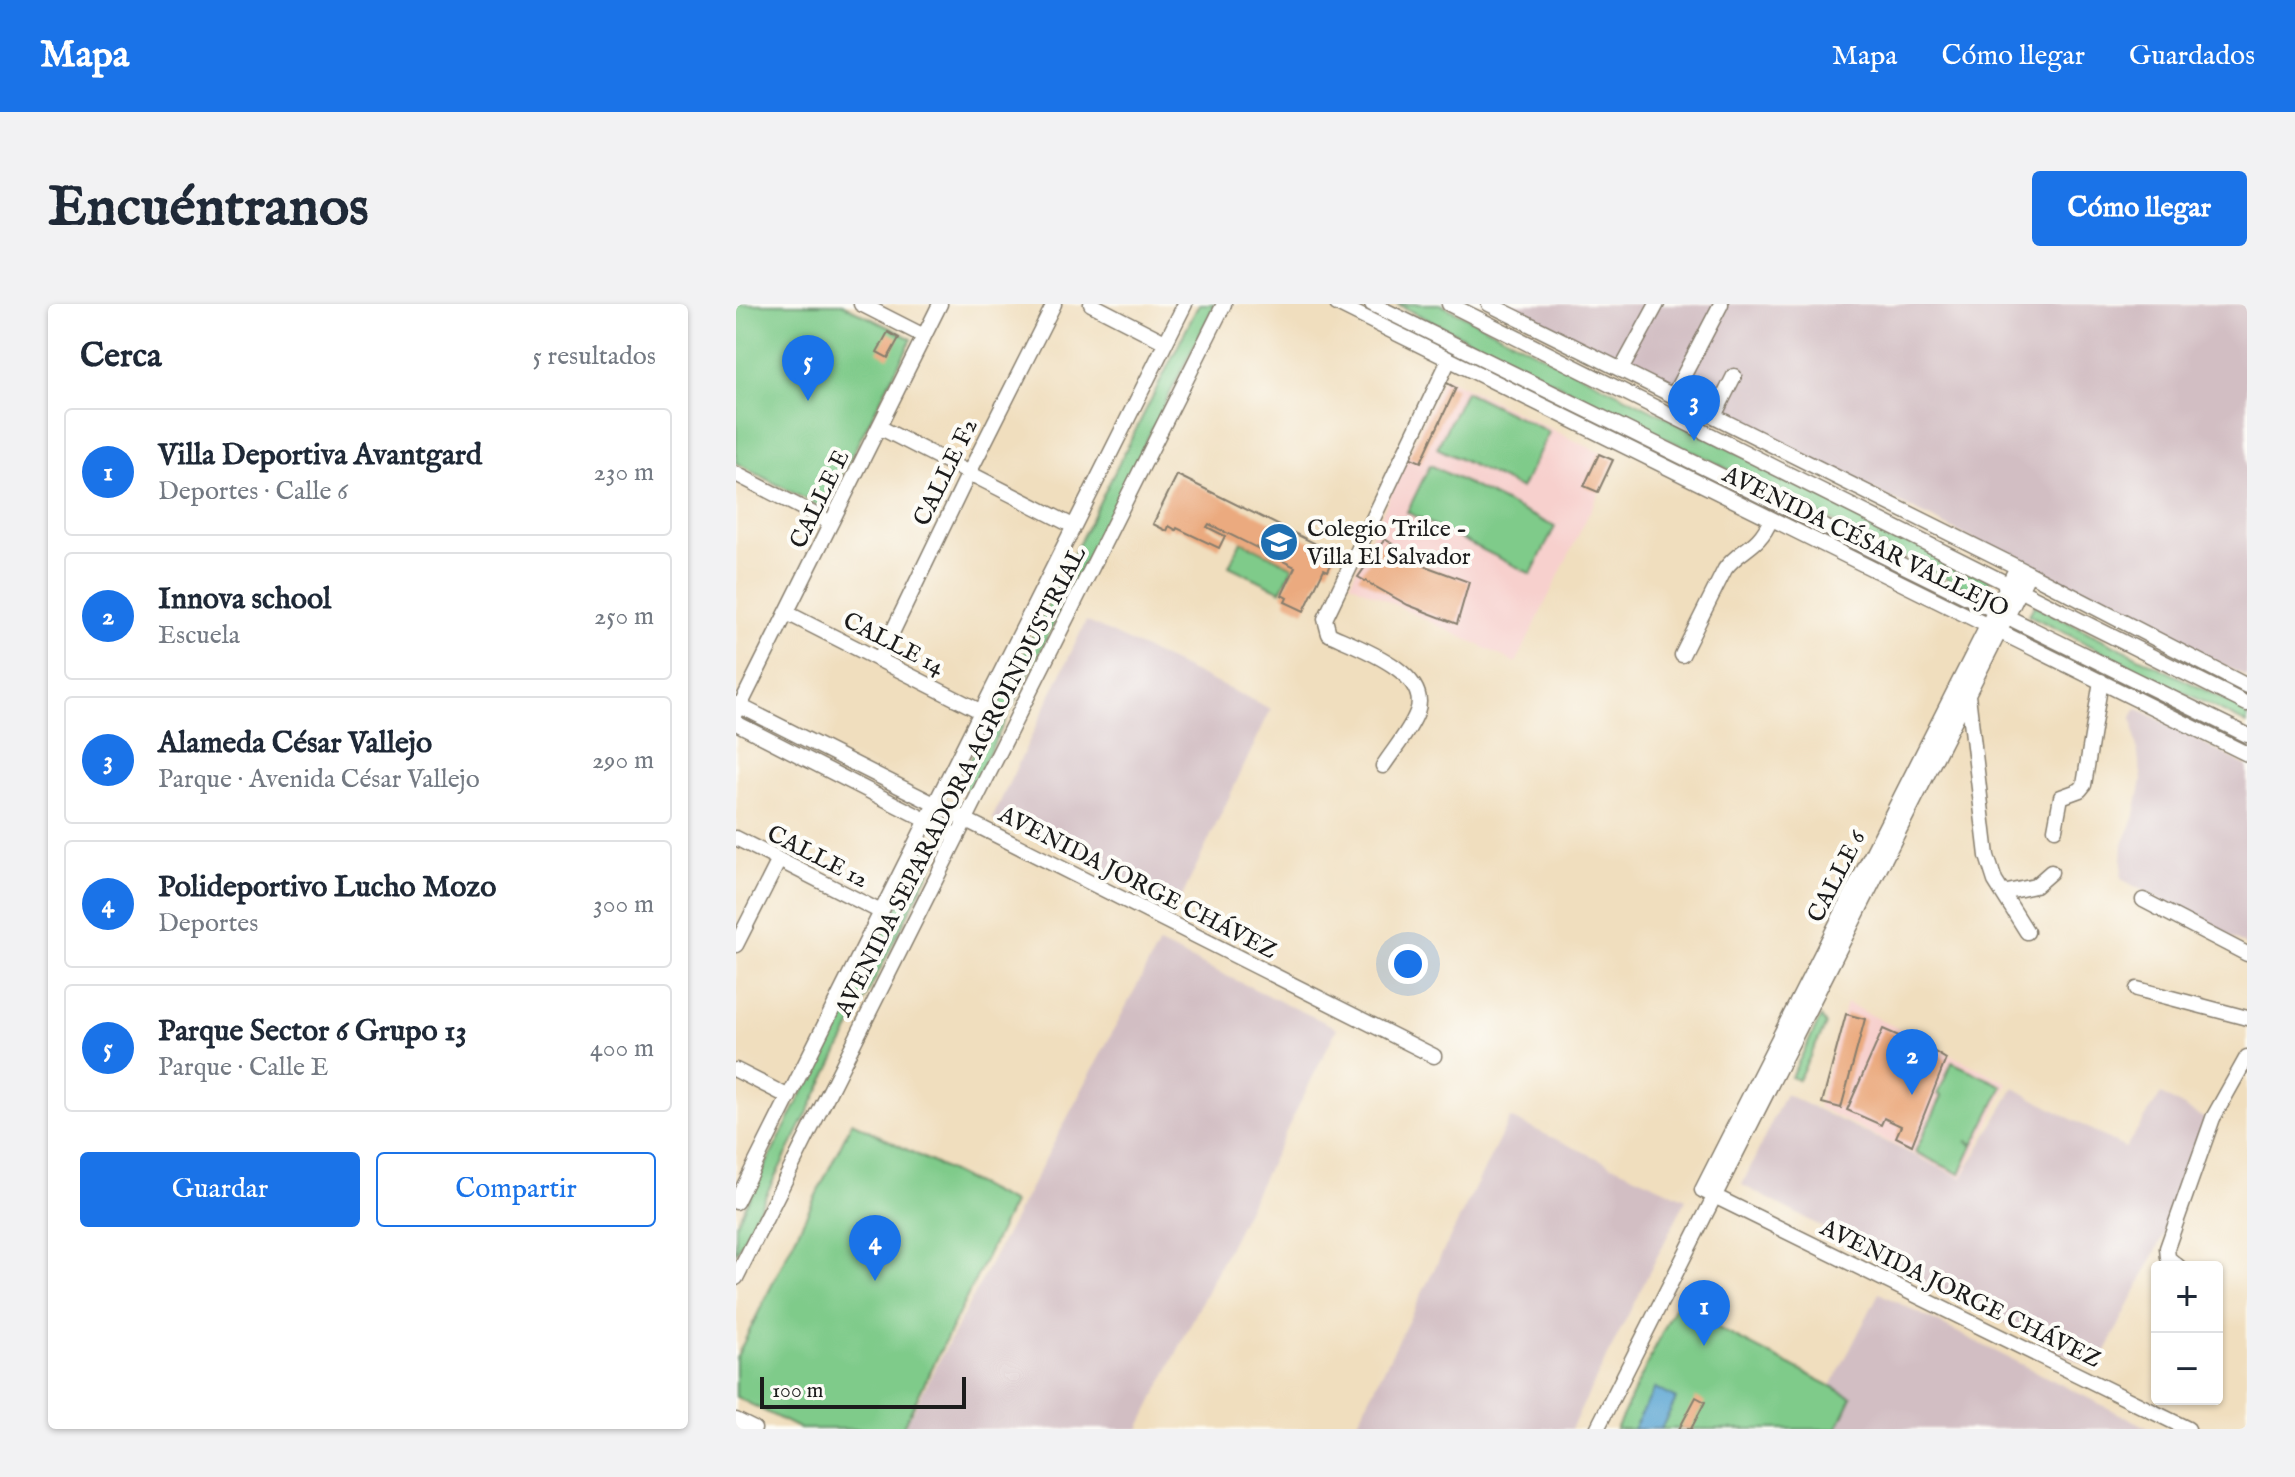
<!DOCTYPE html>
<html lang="es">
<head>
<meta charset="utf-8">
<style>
	:root { --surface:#fff; --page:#f2f2f3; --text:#1f2937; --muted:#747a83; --line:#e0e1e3; --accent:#1a73e8 }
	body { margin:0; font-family:"IM FELL English",serif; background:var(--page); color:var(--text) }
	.controls { position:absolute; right:24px; bottom:24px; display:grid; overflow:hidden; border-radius:8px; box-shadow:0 2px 6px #0004 }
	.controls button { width:72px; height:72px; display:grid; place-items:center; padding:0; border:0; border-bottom:2px solid var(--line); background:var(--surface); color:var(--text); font:40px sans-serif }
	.scale { position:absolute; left:24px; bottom:20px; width:206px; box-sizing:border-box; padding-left:8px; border:4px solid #1c1c1c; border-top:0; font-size:22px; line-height:28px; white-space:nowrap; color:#1c1c1c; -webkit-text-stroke:6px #fdfcf7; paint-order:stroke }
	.you { position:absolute; left:672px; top:660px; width:28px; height:28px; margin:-20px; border:6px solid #fff; border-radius:50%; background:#1a73e8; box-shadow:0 0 0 12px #1a73e833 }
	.badge { display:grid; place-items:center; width:52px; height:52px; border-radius:50%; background:var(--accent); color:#fff; font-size:26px; font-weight:700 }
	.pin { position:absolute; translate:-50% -66px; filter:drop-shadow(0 2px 4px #0008) }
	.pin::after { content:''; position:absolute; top:42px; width:28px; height:24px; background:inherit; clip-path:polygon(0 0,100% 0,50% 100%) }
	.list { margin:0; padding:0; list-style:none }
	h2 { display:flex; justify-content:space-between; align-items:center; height:104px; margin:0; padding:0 32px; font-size:34px }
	h2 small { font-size:26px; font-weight:400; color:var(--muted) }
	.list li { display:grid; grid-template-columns:52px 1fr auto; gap:24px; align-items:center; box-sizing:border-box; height:128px; margin:0 16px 16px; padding:0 16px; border:2px solid var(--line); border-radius:8px }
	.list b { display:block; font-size:30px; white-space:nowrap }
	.list p { margin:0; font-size:26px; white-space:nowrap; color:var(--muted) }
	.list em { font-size:26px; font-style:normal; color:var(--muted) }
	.actions { display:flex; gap:16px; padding:24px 32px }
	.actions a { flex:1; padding:18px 0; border:2px solid var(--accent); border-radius:8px; text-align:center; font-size:28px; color:var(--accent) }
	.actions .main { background:var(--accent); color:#fff }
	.map { position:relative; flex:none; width:1511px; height:1125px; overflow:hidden; border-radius:8px }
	header { display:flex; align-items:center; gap:48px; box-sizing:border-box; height:112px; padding:0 40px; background:var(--accent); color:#fff }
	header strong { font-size:38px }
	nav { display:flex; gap:44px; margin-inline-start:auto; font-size:28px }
	.intro { display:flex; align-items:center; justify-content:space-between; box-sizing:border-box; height:192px; padding:0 48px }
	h1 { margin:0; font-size:56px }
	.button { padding:20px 36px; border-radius:8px; background:var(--accent); color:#fff; font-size:28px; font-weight:700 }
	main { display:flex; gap:48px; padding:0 48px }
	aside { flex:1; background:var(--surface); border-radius:8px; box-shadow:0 2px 6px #0004 }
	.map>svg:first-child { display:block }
	.built { fill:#f7d0cd }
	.industrial { fill:#d2bec3 }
	.green { fill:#7fcb8a; stroke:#4e7453; stroke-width:2 }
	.water { fill:#5ca6d3; stroke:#3c6178; stroke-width:2 }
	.building { fill:#ebaa7f }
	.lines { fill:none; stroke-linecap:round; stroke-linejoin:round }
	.minor-casing { stroke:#867d6d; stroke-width:17 }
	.minor { stroke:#fff; stroke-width:14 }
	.labels { text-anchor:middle; stroke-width:8; stroke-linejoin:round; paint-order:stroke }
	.street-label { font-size:24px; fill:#1c1c1c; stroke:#fdfcf7 }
	.poi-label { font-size:24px; fill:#1c1c1c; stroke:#fdfcf7; text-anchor:start }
</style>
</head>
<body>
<header>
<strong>Mapa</strong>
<nav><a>Mapa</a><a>Cómo llegar</a><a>Guardados</a></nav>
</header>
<div class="intro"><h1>Encuéntranos</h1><a class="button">Cómo llegar</a></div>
<main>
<aside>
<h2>Cerca<small>5 resultados</small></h2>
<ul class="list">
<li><span class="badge">1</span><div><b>Villa Deportiva Avantgard</b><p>Deportes · Calle 6</p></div><em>230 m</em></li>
<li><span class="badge">2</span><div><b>Innova school</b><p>Escuela</p></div><em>250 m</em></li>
<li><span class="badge">3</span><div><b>Alameda César Vallejo</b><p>Parque · Avenida César Vallejo</p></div><em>290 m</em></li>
<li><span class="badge">4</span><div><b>Polideportivo Lucho Mozo</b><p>Deportes</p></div><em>300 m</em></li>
<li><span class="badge">5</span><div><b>Parque Sector 6 Grupo 13</b><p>Parque · Calle E</p></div><em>400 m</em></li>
</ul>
<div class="actions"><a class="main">Guardar</a><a>Compartir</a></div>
</aside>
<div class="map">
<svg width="1511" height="1125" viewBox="0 0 1511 1125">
	<rect width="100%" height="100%" fill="#fdfcf7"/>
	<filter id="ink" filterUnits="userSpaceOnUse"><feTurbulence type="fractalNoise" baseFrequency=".0125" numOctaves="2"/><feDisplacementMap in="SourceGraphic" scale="16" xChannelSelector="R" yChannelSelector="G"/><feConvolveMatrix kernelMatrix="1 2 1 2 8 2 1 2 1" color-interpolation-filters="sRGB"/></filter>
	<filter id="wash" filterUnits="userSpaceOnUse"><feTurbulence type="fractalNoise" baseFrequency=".006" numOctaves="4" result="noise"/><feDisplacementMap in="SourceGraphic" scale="32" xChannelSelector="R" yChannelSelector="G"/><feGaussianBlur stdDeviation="1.8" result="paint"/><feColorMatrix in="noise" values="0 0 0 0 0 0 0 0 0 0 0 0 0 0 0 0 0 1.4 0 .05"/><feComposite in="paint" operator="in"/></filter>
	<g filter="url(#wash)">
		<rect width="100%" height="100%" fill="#f0debe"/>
		<path class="built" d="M708,73L879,156L780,359L614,279Z
			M1110,699L1272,779L1226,874L1082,803Z"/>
		<path class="industrial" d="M768,0H1511V373Z
			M350,317L535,405L442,601L256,515Z
			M1401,404L1511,462V642L1385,575L1387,540L1398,515L1406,476L1396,413Z
			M423,640L601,724L403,1125H167Z
			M1278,784L1389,844L1425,790L1469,815L1429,929L1360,1067L1006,881L1049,790L1226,874Z
			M774,814L950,895L835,1125H618Z
			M1143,989L1414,1125H1101L1095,1082Z"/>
		<path class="green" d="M0,0H106L176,35L88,205L0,159Z
			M463,0H479L234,487L222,480Z
			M661,0H704L1254,275L1246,292Z
			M729,87L813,128L785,185L701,144Z
			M694,161L819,223L795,270L671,208Z
			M505,237L557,263L545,287L493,262Z
			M1298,301L1511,407V420L1293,311Z
			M190,545L202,551L0,950V920Z
			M1085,713L1090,721L1062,776L1055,773Z
			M1216,758L1267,782L1238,840L1230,837L1237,842L1224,870L1179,848L1206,792L1202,790Z
			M116,818L277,899L166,1125H64L0,1093V1054Z
			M939,1002L1116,1093L1101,1125H880Z"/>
		<path class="water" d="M919,1084L940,1095L925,1125H897Z"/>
		<g id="blocks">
			<path class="building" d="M152,28L163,34L152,54L141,48Z
				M709,78L720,84L685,158L673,153Z
				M863,150L877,156L862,188L848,182Z
				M441,171L600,250L592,267L588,265L568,307L549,298L551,294L546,291L559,263L473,220L471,223L489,232L483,244L441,224L440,226L433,222L431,227L417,220Z
				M649,235L689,262L733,278L721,320L672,301L622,273Z
				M1110,710L1129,715L1105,804L1086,799Z
				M1147,725L1181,740L1179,744L1195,752L1197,747L1210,755L1176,841L1160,833L1165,822L1148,814L1145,821L1111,806Z
				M960,1093L969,1098L955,1125H943Z"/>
		</g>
	</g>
	<g filter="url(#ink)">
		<use href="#blocks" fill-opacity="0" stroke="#867d6d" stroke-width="2"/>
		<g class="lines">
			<defs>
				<path id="minor" d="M125,0L188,32
					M355,0L429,38
					M601,0L1511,450
					M636,0L1511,431
					M713,0L1511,400
					M753,0L1281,263L1511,382
					M885,66L921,0
					M937,92L985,0
					M978,112L998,72
					M143,123L337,222
					M0,170L95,219
					M1281,263L966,886L1452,1125
					M51,309L244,407
					M946,351L989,265C1004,244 1022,246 1035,215
					M143,356L233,169L318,0
					M1232,391L1251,552L1259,577L1291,628
					M0,400L698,752
					M1,408L204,0
					M0,419L221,532
					M647,462C658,445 674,427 681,408C696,368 619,342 593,330L589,315L713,56
					M1319,525L1325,493L1344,486L1348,481L1365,377
					M0,534L145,608
					M1267,589L1299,582L1315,568
					M1407,596L1511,650
					M0,641L43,556
					M1401,685L1511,714
					M0,766L53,793
					M0,898L449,0
					M1443,963L1432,954L1431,944L1477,814L1511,753
					M0,974L488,0
					M0,1116L18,1125
					M861,1125L1293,269"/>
			</defs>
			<use href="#minor" class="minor-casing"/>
			<use href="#minor" class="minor"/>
		</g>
	</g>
	<defs>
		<symbol id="school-disc" viewBox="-11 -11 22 22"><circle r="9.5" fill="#1f6fb2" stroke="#fdfcf7"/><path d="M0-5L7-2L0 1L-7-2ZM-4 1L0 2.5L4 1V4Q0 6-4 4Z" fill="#fff"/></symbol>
	</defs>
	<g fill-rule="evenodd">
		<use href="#school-disc" x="521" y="216" width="44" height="44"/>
	</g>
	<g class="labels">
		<g class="street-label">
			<text transform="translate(209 168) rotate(-64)" y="8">CALLE F2</text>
			<text transform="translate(83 195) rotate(-64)" y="8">CALLE E</text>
			<text transform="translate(1130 237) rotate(26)" y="8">AVENIDA CÉSAR VALLEJO</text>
			<text transform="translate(158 339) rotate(27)" y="8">CALLE 14</text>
			<text transform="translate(224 477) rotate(-63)" y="8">AVENIDA SEPARADORA AGROINDUSTRIAL</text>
			<text transform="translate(82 552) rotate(27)" y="8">CALLE 12</text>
			<text transform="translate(1100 572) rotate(-63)" y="8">CALLE 6</text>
			<text transform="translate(402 578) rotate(27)" y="8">AVENIDA JORGE CHÁVEZ</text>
			<text transform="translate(1225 989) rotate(26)" y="8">AVENIDA JORGE CHÁVEZ</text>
		</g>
		<g class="poi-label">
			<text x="571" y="232">Colegio Trilce -<tspan x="571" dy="28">Villa El Salvador</tspan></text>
		</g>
	</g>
</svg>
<div class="controls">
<button>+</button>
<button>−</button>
</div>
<div class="scale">100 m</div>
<div class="you"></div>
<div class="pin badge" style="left:968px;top:1042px">1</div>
<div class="pin badge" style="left:1176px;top:791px">2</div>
<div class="pin badge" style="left:958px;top:137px">3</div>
<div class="pin badge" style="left:139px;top:977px">4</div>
<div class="pin badge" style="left:72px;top:97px">5</div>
</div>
</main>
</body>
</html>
